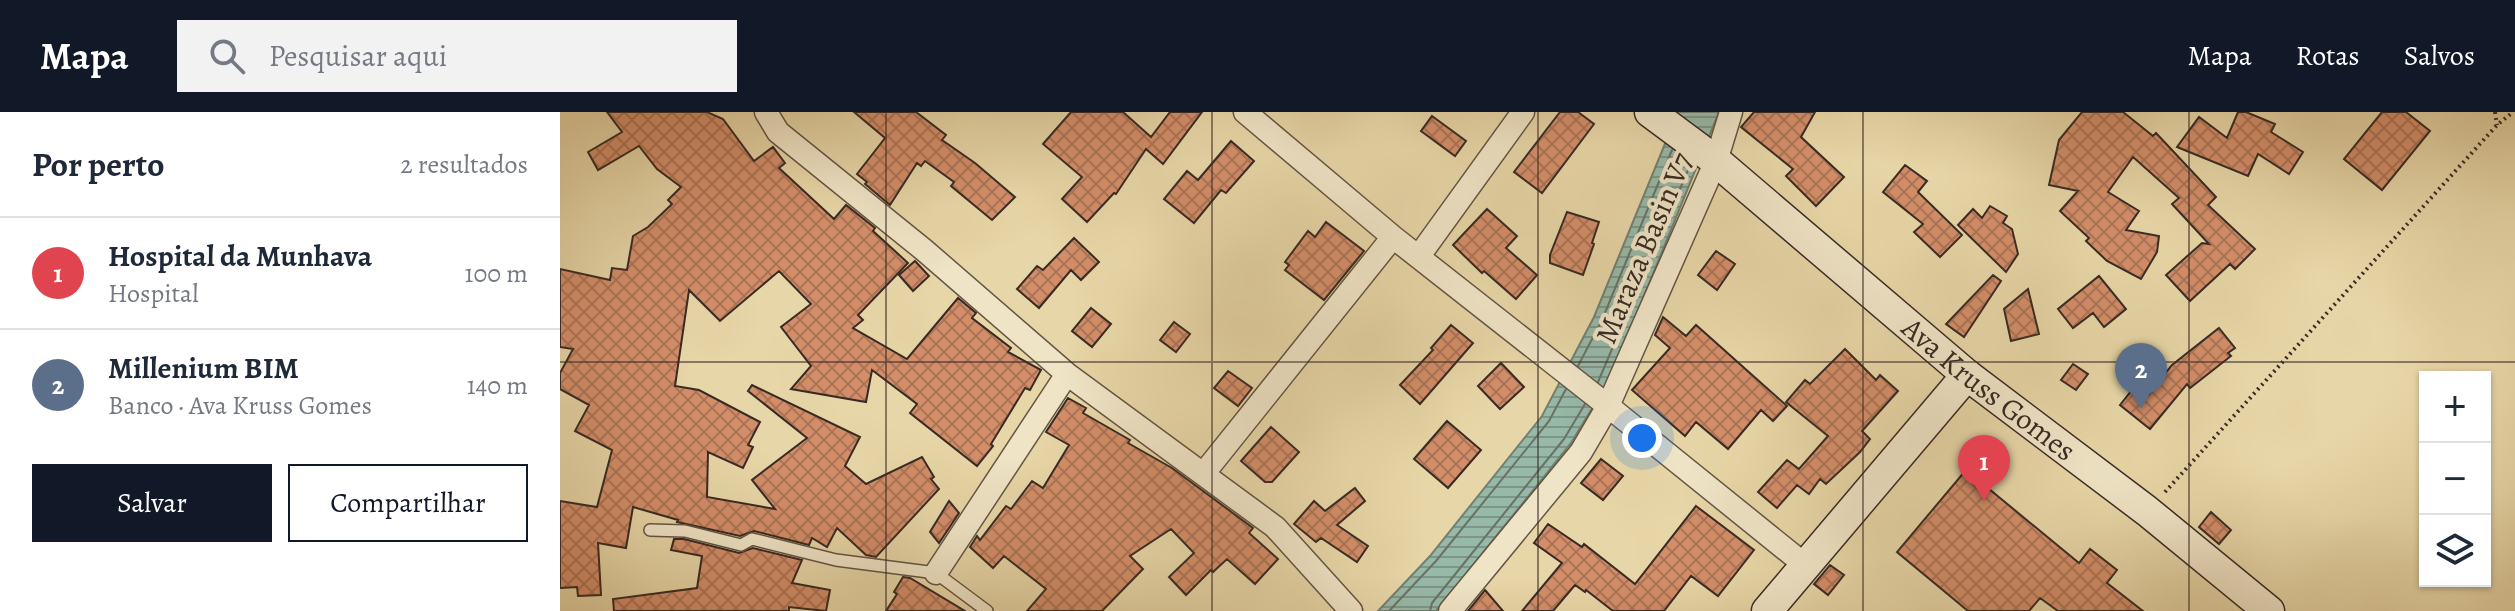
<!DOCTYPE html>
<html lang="pt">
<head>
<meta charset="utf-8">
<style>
	:root { --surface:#fff; --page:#f2f2f3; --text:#1f2937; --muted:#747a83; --line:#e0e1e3; --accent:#111827 }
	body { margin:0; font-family:Alegreya,serif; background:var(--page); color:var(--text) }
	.controls { position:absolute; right:24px; bottom:24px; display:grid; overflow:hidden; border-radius:0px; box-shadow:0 2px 6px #0004 }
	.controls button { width:72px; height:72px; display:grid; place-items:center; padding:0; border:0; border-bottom:2px solid var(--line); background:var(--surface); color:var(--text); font:40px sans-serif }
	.you { position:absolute; left:1082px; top:326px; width:28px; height:28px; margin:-20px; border:6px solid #fff; border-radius:50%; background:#1a73e8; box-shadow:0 0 0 12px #1a73e833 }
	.badge { display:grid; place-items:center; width:52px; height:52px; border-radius:50%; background:var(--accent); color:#fff; font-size:26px; font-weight:700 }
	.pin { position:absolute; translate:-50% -66px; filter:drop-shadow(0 2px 4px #0008) }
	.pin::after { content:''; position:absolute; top:42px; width:28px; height:24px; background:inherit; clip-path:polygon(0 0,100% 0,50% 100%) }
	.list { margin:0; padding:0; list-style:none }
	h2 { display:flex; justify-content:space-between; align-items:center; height:104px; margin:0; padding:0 32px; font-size:34px }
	h2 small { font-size:26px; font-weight:400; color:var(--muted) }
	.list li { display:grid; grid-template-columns:52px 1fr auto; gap:24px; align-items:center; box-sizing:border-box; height:112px; padding:0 32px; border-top:2px solid var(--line) }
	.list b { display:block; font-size:30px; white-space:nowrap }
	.list p { margin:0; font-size:26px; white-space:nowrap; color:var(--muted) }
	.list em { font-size:26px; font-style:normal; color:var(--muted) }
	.actions { display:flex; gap:16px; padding:24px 32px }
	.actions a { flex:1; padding:18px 0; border:2px solid var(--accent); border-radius:0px; text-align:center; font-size:28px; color:var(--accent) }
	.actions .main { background:var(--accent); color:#fff }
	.icon { flex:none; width:44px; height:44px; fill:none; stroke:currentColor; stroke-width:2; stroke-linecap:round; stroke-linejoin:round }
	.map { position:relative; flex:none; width:1955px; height:499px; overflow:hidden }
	header { display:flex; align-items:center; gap:48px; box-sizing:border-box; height:112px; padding:0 40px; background:var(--accent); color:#fff }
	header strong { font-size:38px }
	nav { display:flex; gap:44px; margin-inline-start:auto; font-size:28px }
	.search { width:560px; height:72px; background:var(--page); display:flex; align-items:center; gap:20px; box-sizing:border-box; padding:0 28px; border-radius:0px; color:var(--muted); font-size:30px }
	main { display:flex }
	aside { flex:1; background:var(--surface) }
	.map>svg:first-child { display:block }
	.water { fill:url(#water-rules); stroke:#718073; stroke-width:2 }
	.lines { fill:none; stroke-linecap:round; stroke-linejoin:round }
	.shore { stroke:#687266; stroke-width:2 }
	.building { fill:url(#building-cross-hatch); stroke:#382a24; stroke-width:2 }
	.lane-casing { stroke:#645545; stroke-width:14 }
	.street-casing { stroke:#645545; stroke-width:25 }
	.secondary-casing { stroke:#382a24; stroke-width:33 }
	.path { stroke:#382a24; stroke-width:4; stroke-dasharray:2 4; stroke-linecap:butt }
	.lane { stroke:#efe4c6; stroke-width:11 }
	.street { stroke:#efe4c6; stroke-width:22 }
	.secondary { stroke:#efe4c6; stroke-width:30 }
	.grid { fill:none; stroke:#382a24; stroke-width:2; stroke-opacity:0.55 }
	.labels { text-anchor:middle; stroke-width:8; stroke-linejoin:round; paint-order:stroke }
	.street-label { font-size:30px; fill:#382a24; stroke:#efe4c6 }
</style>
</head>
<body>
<header>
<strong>Mapa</strong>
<div class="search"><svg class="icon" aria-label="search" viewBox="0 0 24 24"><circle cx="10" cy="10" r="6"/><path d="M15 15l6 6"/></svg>Pesquisar aqui</div>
<nav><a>Mapa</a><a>Rotas</a><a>Salvos</a></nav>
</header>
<main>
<aside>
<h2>Por perto<small>2 resultados</small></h2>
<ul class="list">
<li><span class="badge" style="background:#e0444e">1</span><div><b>Hospital da Munhava</b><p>Hospital</p></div><em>100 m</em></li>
<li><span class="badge" style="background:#5c6f8a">2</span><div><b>Millenium BIM</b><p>Banco · Ava Kruss Gomes</p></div><em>140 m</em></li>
</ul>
<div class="actions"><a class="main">Salvar</a><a>Compartilhar</a></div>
</aside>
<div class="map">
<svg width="1955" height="499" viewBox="0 0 1955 499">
	<defs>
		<pattern id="water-rules" width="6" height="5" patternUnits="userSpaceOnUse" patternTransform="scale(2)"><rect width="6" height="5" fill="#97b9a8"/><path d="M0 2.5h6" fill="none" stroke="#7c9789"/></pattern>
		<pattern id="building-cross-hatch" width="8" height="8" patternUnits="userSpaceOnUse" patternTransform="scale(2)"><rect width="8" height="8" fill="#d38e69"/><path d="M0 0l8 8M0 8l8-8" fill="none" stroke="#ac7456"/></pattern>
	</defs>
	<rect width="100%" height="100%" fill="#e7d6a7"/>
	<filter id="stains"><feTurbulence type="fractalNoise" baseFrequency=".0025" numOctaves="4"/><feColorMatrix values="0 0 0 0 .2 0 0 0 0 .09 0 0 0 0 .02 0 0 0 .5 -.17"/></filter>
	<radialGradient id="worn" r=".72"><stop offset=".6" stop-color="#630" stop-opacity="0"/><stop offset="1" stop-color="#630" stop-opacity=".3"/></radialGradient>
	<path class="water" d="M1118,0H1159L1051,265L1011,331L876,499H818L870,444L982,304L1034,205Z"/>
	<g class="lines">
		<path class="shore" d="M1018,254L1042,208L1112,38
			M1038,270L1131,51
			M829,499L876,449L989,309L1006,277
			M870,499L872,491L1004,327L1025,292"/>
	</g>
	<path class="building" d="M47,0H147L163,7L194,49L213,35L225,51L219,56L274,107L286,93L315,116L313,119L348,151L298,203L303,208L293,216L347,247L398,186L416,201L412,206L451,236L448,240L481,258L470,278L465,276L431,332L433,334L417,354L350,301L357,292L312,258L306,290L231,277L251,254L221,215L251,192L219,159L160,209L129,178L115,274L139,278L200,310L188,333L193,335L183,356L148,340L147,385L215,397L192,368L247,326L188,279L192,273L300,325L285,354L306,372L362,345L374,365L371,367L379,377L316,445L306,443L277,416L267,435L252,426L249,433L194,419L180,424L117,410L118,408L73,395L66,436L38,431L41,483L18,484L17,475L0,476V389L37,395L52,338L15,319L29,293L0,277V261L13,237L0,235V157L50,168L52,156L67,158L73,124L88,115L112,92L108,88L121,75L97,57L79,34L38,58L28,40L62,20Z
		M294,0H356L386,23L382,28L415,51L455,85L432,108L391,74L394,70L365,49L361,54L357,51L330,93L305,72L307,70L297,62L325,26Z
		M511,0H563L591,25L610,0H642L603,52L586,37L556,82L554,81L527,110L502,87L522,65L483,32Z
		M1000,0H1018L1034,12L982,81L954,60Z
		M1194,0H1255L1241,25L1284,65L1256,94L1226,64L1233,57L1181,15Z
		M1522,0H1563L1593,24L1596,21L1656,85L1648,93L1695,137L1675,157L1670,152L1630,189L1606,163L1642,131L1649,132L1612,92L1619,86L1573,45L1548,80L1579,99L1566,118L1599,124L1597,140L1581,167L1547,149L1526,129L1529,126L1500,99L1518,79L1489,73L1499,28Z
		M1678,0H1686L1715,12L1711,20L1743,40L1729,62L1698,42L1688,64L1617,35L1639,5L1667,26Z
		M1822,0H1846L1870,19L1822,78L1784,47Z
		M872,4L906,29L895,44L861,19Z
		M671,29L694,49L666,81L661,78L634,111L604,87L627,59L638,68Z
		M1345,53L1367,69L1358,80L1402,123L1380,145L1354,120L1363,112L1323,80Z
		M1430,94L1447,104L1443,111L1452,117L1458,142L1446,160L1398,113L1413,97L1422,106Z
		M927,97L957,124L946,136L977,163L956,187L924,159L922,161L893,133Z
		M1007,100L1039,110L1032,131L1034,132L1023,163L990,151V143Z
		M766,110L804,139L764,188L725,158L729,153L725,150L748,119L755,125Z
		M514,126L539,150L521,168L511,158L479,196L457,177L477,154L483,158Z
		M1156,139L1175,152L1157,178L1138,163Z
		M355,149L369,164L353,179L339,163Z
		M1433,163L1441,169L1404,225L1386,212Z
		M1539,164L1566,197L1544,215L1533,201L1513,216L1498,197Z
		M1468,177L1479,222L1451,229L1444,197Z
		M531,196L551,212L532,235L512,219Z
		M1103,205L1126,224L1136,213L1227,294L1213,309L1201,298L1168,337L1136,310L1125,324L1072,278L1110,236L1095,223Z
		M614,210L630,222L616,240L600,228Z
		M891,213L913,231L860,292L840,273L873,238L871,236Z
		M1659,216L1675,236L1668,241L1671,244L1630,276L1627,272L1590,317L1560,293L1572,278L1584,288L1612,253Z
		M1285,237L1316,268L1320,263L1338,279L1302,319L1310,327L1300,340L1266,372L1260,367L1249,382L1237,373L1217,396L1198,380L1227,348L1239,357L1268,324L1226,290L1245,268L1250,272Z
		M941,251L964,275L940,297L918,274Z
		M1513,252L1528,262L1516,278L1501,268Z
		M668,259L692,276L678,294L654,276Z
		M508,286L526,296L523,301L570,328L568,331L612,356L693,416L689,421L718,447L695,472L667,447L653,460L651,458L626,483L609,465L634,441L611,417L570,444L583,457L542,499H467L486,477L444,444L433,456L410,435L417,424L420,428L446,394L451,397L472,369L483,376L509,333L486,320Z
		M887,309L921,338L888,376L854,347Z
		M711,315L739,340L712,370H705L681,349Z
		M1041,347L1063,364L1043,388L1021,371Z
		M1406,358L1519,451L1530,437L1557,458L1547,471L1583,499H1498L1480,486L1469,499H1408L1337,440Z
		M795,376L805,389L777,413L808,434L797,450L761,426L756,430L734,412L754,389L765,399Z
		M389,389L399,401L379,431L370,420Z
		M1136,394L1194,438L1158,484L1131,464L1104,499H1053L1026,478L1025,480L1015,473L993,499H962L1002,451L974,431L988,412L1022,435L1024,432L1075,472Z
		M1651,400L1671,418L1659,432L1639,415Z
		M114,427H124L179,441L193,436L242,448L232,471L270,478L266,499L229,495V499H54L53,487L137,476L142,444L111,438Z
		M1270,453L1284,463L1268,483L1254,472Z
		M343,465L350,466L405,499H326L337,482L334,480Z
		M925,478L943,499H908Z"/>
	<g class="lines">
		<defs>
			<path id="lane" d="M90,418L125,419L181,433L192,427L276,448L376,461L427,499"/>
			<path id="street" d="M206,0L218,20L364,138L507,262L715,415L791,499
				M685,0L833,125L1048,294L1245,453
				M859,144L963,0
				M644,361L833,125
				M376,461L507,262
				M890,499L1021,340L1048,294L1156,49L1171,0"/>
			<g id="secondary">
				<path id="s1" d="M1090,0L1156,49L1407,263L1587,399L1709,499"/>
				<path d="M1207,499L1407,263"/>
			</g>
		</defs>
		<use href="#lane" class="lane-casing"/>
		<use href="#street" class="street-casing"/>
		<use href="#secondary" class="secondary-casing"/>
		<path class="path" d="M1935,0L1937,13
			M1605,380L1937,13L1953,0"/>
		<use href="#lane" class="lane"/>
		<use href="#street" class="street"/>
		<use href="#secondary" class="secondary"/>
	</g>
	<path class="grid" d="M326,0V499M652,0V499M978,0V499M1303,0V499M1629,0V499M0,250H1955"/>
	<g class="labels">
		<g class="street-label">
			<text transform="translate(1084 136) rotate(-67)" y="10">Maraza Basin V7</text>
			<text dy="10" stroke="none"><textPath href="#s1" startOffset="438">Ava Kruss Gomes</textPath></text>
		</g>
	</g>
	<rect width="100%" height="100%" filter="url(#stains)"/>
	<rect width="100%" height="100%" fill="url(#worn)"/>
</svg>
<div class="controls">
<button>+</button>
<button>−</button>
<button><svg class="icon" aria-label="layers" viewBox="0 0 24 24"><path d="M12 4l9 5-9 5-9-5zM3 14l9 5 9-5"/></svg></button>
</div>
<div class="you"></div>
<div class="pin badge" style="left:1424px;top:389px;background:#e0444e">1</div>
<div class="pin badge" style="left:1581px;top:297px;background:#5c6f8a">2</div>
</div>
</main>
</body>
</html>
